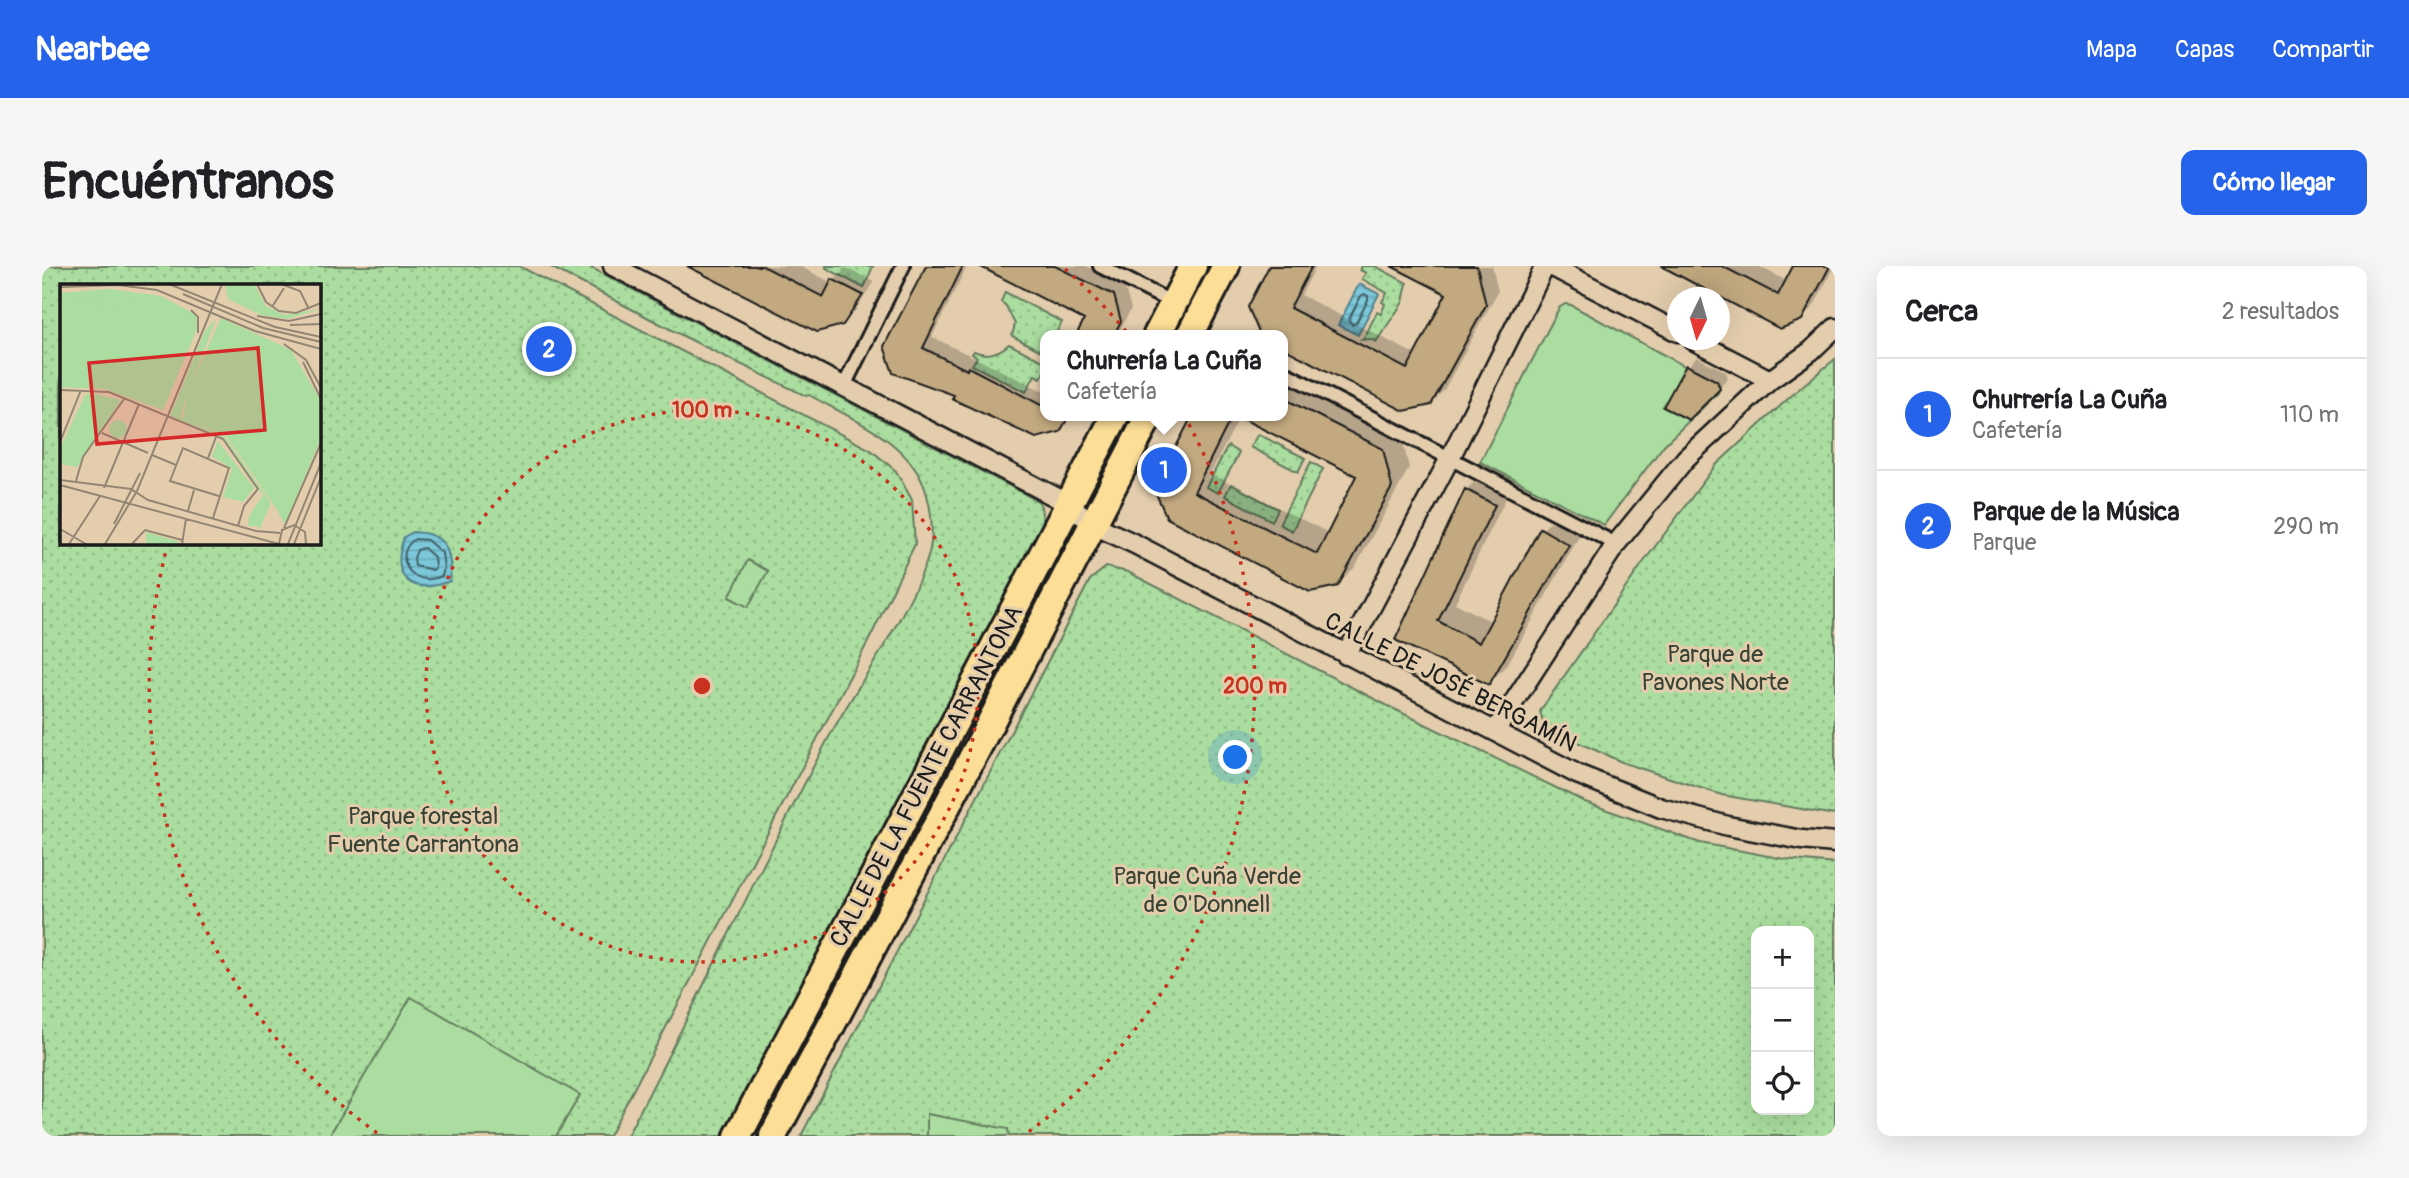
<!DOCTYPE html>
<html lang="es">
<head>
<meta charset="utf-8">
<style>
	:root { --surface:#fff; --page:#f6f6f6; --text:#202124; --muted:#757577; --line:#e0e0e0; --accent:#2563eb }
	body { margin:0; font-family:Pangolin,sans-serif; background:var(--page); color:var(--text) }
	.controls { position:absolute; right:21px; bottom:21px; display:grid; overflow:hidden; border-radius:14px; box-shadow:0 7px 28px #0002 }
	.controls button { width:63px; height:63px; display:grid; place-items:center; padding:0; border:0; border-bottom:2px solid var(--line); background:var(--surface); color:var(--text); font:35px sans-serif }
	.compass { position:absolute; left:1625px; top:21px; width:63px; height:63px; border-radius:50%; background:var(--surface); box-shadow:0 7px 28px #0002; rotate:185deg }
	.you { position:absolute; left:1194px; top:492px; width:24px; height:24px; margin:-18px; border:5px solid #fff; border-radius:50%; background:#1a73e8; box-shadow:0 0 0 10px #1a73e833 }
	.badge { display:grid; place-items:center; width:46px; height:46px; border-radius:50%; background:var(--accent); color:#fff; font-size:23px; font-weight:700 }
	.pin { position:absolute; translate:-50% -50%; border:4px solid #fff; box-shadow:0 2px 7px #0006 }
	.popup { position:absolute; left:998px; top:64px; width:248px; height:91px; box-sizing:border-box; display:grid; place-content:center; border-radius:14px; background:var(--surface); filter:drop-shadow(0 2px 5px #0005); font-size:23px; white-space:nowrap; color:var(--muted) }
	.popup b { font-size:26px; color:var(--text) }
	.popup::after { content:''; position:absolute; left:50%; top:100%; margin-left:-14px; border:14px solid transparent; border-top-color:var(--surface) }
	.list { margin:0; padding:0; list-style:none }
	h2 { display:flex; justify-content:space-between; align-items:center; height:91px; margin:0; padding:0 28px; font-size:30px }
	h2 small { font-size:23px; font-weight:400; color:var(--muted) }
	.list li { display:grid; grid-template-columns:46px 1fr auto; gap:21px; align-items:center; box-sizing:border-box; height:112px; padding:0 28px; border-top:2px solid var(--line) }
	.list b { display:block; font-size:26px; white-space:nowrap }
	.list p { margin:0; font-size:23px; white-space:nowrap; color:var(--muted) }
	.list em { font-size:23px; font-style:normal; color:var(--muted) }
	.icon { flex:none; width:38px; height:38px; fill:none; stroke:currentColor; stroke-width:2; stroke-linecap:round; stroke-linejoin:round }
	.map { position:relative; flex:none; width:1793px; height:870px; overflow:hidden; border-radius:14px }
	header { display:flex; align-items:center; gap:42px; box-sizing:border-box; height:98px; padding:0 35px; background:var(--accent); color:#fff }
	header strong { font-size:33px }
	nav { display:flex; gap:38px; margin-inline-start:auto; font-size:24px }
	.intro { display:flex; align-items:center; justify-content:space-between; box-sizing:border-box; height:168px; padding:0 42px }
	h1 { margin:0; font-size:49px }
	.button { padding:18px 32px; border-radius:14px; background:var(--accent); color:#fff; font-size:24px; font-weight:700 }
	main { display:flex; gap:42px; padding:0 42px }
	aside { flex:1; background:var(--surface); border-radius:14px; box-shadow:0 7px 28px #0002 }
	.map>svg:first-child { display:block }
	.green { fill:url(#green-dots); stroke:#637c5e; stroke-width:2; fill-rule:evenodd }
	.pitch { fill:#aadd9f; stroke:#637c5e; stroke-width:2 }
	.water { fill:url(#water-rules); stroke:#55838e; stroke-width:2 }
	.shadow { fill:#0003 }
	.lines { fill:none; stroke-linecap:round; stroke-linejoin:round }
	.shore { stroke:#426168; stroke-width:2 }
	.building { fill:#c2a97f; stroke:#1c1c1c; stroke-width:2 }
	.pedestrian-casing { stroke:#1c1c1c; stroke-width:18 }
	.minor-casing { stroke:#1c1c1c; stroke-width:23 }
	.primary-casing { stroke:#1c1c1c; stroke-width:32 }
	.pedestrian { stroke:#e3cdad; stroke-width:12 }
	.minor { stroke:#e3cdad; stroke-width:18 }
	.primary { stroke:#fcde96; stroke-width:26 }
	.ring { fill:none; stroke:#c8321e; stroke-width:3.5; stroke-dasharray:3.5 7 }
	.labels { text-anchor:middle; stroke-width:6; stroke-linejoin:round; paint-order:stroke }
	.park-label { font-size:24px; fill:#384336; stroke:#e3cdad }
	.street-label { font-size:24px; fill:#1c1c1c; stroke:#e3cdad }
	.inset-road { fill:none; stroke:#938673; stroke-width:2 }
	.view { fill:#d62828; fill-opacity:0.15; stroke:#d62828; stroke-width:3.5 }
	.inset-edge { fill:none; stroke:#1c1c1c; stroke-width:3.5 }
	.centre { fill:#c8321e; stroke:#e3cdad; stroke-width:3.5 }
	.ring-label { font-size:21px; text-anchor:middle; font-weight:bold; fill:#c8321e; stroke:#e3cdad; stroke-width:6; stroke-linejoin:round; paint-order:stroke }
</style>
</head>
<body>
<header>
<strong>Nearbee</strong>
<nav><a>Mapa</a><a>Capas</a><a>Compartir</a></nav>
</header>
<div class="intro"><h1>Encuéntranos</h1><a class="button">Cómo llegar</a></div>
<main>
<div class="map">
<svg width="1793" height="870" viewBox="0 0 1793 870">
	<defs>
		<pattern id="green-dots" width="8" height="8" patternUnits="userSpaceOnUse" patternTransform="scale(1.75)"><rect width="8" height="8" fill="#aadd9f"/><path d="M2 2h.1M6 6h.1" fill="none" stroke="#92bd88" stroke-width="1.8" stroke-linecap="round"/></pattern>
		<pattern id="water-rules" width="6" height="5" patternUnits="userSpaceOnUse" patternTransform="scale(1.75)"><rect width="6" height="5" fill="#7bc8da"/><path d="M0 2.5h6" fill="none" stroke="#6aabba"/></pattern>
	</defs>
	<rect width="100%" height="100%" fill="#e3cdad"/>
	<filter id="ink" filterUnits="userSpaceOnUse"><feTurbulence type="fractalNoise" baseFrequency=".0143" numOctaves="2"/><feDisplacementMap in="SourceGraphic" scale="14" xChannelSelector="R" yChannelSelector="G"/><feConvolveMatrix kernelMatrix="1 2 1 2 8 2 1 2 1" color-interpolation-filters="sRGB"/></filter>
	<g filter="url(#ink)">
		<path class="green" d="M0,0H477L829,184L854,205L870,234L873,278L830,368L567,870H0ZM19,19H276V276H19Z
			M507,0H546L996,235L999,240L1001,256L680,870H585C654,739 716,604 786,473C818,414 860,360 884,297C892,277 891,250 885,229C871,176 810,153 767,129L764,130L649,74Z
			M784,0H831L822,22L784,2Z
			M1320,0H1333L1365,17L1361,36L1334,76L1328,73L1318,74L1322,72L1335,46L1339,48L1343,38L1340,36L1345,27L1320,13L1324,7L1318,4Z
			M963,26L1020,56L1013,69H1003V87L970,70L973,58L964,40L959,36Z
			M967,78L1003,96V104L999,112L993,109L984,126L930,99L935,91L930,88L932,85C945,91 957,87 967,78Z
			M1793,93V549L1680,529L1582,497L1502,461L1498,445L1603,294L1673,200L1759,121Z
			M1216,168L1263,192L1256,206L1208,181Z
			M1186,180L1197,187L1176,227L1164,221Z
			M1269,196L1281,203L1250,265L1237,258Z
			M1189,218L1236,243L1230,255L1183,230Z
			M1064,301L1086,306L1346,440L1543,536L1658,577L1742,593L1793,598V870H759L1048,314ZM1714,665H1767V844H1714Z"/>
		<path class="pitch" d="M1523,38L1529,39L1678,119L1676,127L1622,179L1562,259L1438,196L1517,42Z
			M706,294L726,305L706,341L687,331Z
			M369,731L538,829L514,870H287Z
			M885,848L966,863L967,870H885Z"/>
		<path class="water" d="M1317,18L1337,28L1316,69L1296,59Z
			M371,266C405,267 410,285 408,315C368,330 348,312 362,271Z"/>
		<path class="shadow" d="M649,0H757L790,17L804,2L832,16L813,45L800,58Z
			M886,0H925L890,71L1003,126V150H1030L1017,165L852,105Z
			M940,0H1044L1082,19L1089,43L1075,69H1036L1044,53Z
			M1229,0H1274L1259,29L1374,89L1406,28L1352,0H1450L1456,25L1402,124L1389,137L1241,80V69H1220L1208,41Z
			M1623,0H1716L1745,15L1753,0H1792L1772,40L1759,53Z
			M1655,91L1684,106L1686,112L1646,152V100Z
			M1241,103L1359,166L1367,202L1314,300L1295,319L1114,223L1151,150H1198L1168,208L1287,267L1316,209L1199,150H1241Z
			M1442,206L1470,220L1413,337L1450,356L1500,264L1518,246L1543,260L1465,399L1447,417L1355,374L1424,224Z"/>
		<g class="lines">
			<path class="shore" d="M1322,28L1326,30V34L1314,57L1310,59L1307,53L1319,30Z
				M373,273L385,274L400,287L402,302L400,310C367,324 350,287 373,273Z
				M382,282L392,291L393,301L391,304L373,300L372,292L375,284Z"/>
		</g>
		<path class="building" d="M645,0H721L781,31L790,13L821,29L801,59L775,66Z
			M884,0H921L881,82L925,104L926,101L1003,141V150H1027L1018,166L994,172L910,133L912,129L851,107L842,80Z
			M937,0H1013L1072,29L1079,55L1072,69H1034L1042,54Z
			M1227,0H1270L1248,42L1365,103L1404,28L1349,0H1435L1444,39L1389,139L1362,145L1241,82V69H1218L1206,41Z
			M1619,0H1680L1736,29L1751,0H1788L1760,54L1738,63Z
			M1644,99L1675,115L1678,123L1647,154L1621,141Z
			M1241,132L1341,183L1350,221L1296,320L1268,326L1125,252L1112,223L1150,150H1190L1152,226L1275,288L1314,210L1195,150H1241Z
			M1423,223L1453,239L1396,355L1437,377L1498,262L1527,279L1447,419L1353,374Z"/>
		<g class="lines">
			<defs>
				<path id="pedestrian" d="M1058,0L1131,37
					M1241,106L1574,278
					M801,122L861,0"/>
				<path id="minor" d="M571,0L1027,238L1052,259L1093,278L1535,508L1619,542L1686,560L1760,574L1793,577
					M1509,0L1636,66
					M1651,74L1728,114
					M1304,389L1408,192L1503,0
					M1453,465L1574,278L1644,192L1728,114L1769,85L1793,62"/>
				<path id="primary" d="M1115,69L1151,0
					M1148,69L1184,0
					M696,870L1073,150
					M731,870L937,479L1107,150"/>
			</defs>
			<use href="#pedestrian" class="pedestrian-casing"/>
			<use href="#minor" class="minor-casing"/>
			<use href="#primary" class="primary-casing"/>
			<use href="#pedestrian" class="pedestrian"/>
			<use href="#minor" class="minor"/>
			<use href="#primary" class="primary"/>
		</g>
	</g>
	<g class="ring">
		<circle cx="660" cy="420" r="276"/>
		<path d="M335 867A553 553 0 0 1 126 277M1023 3A553 553 0 0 1 985 867"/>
	</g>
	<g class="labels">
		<g class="park-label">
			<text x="1673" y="396">Parque de<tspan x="1673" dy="28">Pavones Norte</tspan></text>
			<text x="381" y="558">Parque forestal<tspan x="381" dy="28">Fuente Carrantona</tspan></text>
			<text x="1165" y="618">Parque Cuña Verde<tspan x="1165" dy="28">de O'Donnell</tspan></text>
		</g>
		<g class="street-label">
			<text transform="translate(1409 416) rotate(27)" y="8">CALLE DE JOSÉ BERGAMÍN</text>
			<text transform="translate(884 510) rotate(-62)" y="8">CALLE DE LA FUENTE CARRANTONA</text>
		</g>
	</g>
	<g transform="translate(18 18)">
		<rect width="261" height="261" fill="#e3cdad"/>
		<path d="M165,0H194L206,22L224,31L261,25L227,35L201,31L168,15ZM49,5L101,12L136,31L137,45L103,126L45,105L0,103V9ZM161,34L231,66L261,117V154L225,240L212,218L166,152L123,134L127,109L121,133L165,153L211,219L199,246L198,242H188L189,232L203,211L163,154L110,132L145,47L156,35L133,96ZM30,109L61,116L17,183L0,180V165L25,111ZM158,157L194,204L183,218L163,213L172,185L152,172Z" fill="#aadd9f"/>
		<path d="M57,12L41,36L37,34L39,20L8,17ZM74,12L77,20L67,38L52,33L64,15Z" fill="#aadd9f"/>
		<path d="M160,47L177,54L164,80L148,72ZM49 145a9 9 0 1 1 18 0a9 9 0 1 1-18 0ZM86,248L117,257L119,260H86Z" fill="#aadd9f"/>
		<path class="inset-road" d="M109,0L215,43L261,53M197,0L206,18L219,27L236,29L261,19M221,0L240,7L249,25M0,3L58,1L97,6L195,47L261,65M123,10L203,44L261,58M212,23L224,4M131,26L138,33V49M197,32L229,37L261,30M230,41L261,40M224,60L246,76L261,104M243,78L261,115M0,106L49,108L163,155L198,205L184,222L178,242M42,149L88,169M0,158L21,106M92,171L116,181M148,174L156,153M0,196L71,205L88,216L196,247L220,249M16,197L23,173L64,115M0,201L219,260M44,204L79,120M128,227L134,206M153,234L169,184L123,164L110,197L159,212M54,240L80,189M224,244L261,159M0,245L26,260M9,260L40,212M45,260L77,207L162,0M72,260L85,246L122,256M122,260L126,235M219,260L222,246L234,241L245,248L246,260M228,260L261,179M234,260L261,193"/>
		<path class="view" d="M198,64L205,146L37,160L29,79Z"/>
		<rect width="261" height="261" class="inset-edge"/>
	</g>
	<circle cx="660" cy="420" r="10" class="centre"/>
	<g class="ring-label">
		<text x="660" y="151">100 m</text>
		<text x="1213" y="427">200 m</text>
	</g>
</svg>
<div class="controls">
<button>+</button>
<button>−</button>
<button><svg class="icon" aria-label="locate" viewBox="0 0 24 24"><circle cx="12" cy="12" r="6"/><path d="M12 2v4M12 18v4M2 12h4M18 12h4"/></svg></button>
</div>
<svg class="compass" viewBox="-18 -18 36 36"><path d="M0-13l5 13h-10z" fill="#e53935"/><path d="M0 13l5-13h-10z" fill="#757577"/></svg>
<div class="you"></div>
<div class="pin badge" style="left:1122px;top:204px">1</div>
<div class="popup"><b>Churrería La Cuña</b>Cafetería</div>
<div class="pin badge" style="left:507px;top:83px">2</div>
</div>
<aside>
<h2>Cerca<small>2 resultados</small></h2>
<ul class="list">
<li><span class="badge">1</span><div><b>Churrería La Cuña</b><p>Cafetería</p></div><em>110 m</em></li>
<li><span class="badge">2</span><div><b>Parque de la Música</b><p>Parque</p></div><em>290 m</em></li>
</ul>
</aside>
</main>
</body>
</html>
